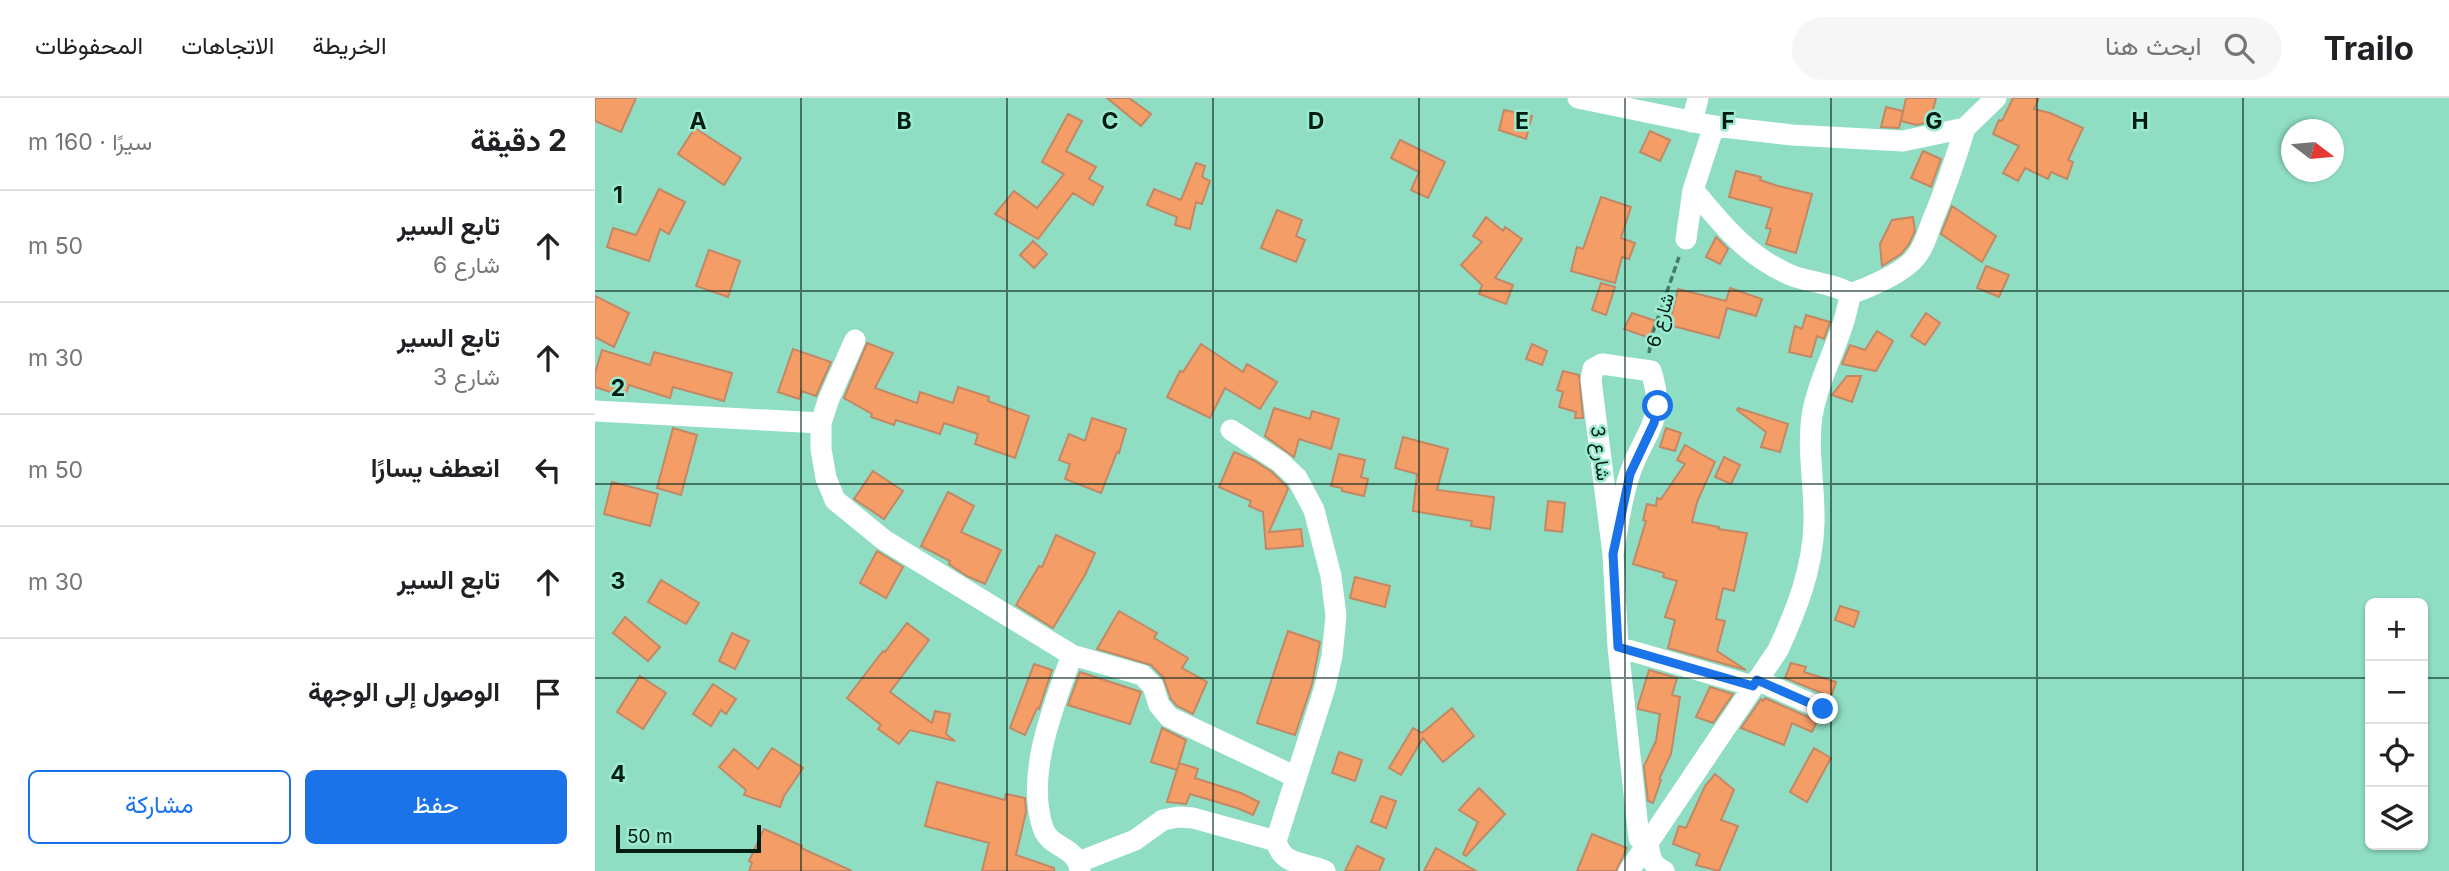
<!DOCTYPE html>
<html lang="ar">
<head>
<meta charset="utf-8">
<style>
	:root { --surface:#fff; --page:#f6f6f6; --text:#202124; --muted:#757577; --line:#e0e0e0; --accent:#1a73e8 }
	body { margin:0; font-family:Inter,Vazirmatn,sans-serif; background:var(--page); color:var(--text); direction:rtl }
	.controls { position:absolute; right:21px; bottom:21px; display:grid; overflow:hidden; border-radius:10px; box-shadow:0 2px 5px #0004 }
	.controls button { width:63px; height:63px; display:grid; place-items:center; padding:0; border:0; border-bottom:2px solid var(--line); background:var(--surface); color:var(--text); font:35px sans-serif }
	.compass { position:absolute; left:1686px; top:21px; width:63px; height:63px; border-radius:50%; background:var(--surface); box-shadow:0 2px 5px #0004; rotate:106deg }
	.scale { position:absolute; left:21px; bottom:18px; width:145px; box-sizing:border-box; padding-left:7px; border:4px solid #001d14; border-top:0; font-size:19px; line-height:24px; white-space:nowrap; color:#001d14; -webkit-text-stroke:5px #9cebd1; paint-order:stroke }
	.stop { position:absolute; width:21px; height:21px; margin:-16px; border:5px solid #1a73e8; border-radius:50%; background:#fff }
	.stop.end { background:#1a73e8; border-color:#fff; box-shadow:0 2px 7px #0008 }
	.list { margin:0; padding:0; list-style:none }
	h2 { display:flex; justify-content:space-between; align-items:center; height:91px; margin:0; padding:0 28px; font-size:30px }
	h2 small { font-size:23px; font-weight:400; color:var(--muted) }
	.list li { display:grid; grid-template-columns:46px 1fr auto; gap:21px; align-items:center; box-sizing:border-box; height:112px; padding:0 28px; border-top:2px solid var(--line) }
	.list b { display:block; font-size:26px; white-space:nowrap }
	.list p { margin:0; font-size:23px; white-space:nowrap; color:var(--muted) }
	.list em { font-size:23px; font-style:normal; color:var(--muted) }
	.actions { display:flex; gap:14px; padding:21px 28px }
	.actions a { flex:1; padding:16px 0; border:2px solid var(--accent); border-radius:10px; text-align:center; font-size:24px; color:var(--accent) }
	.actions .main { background:var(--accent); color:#fff }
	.icon { flex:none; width:38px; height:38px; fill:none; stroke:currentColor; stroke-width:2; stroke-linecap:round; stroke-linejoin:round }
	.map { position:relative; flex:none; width:1854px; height:773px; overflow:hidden; direction:ltr }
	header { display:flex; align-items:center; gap:42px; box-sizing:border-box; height:98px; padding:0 35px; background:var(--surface); border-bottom:2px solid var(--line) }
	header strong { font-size:33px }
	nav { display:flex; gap:38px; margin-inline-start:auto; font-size:24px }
	.search { width:490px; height:63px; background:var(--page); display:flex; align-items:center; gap:18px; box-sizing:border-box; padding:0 24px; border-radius:38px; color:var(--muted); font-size:26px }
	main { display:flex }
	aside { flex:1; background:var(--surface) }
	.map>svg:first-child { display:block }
	.building { fill:#f59d67; stroke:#c28865; stroke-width:2 }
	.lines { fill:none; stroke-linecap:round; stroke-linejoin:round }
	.path { stroke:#457a69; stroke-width:3.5; stroke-dasharray:7 3.5; stroke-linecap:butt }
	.minor { stroke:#fff; stroke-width:21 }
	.route { stroke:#1a73e8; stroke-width:9 }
	.grid { fill:none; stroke:#001d14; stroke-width:2; stroke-opacity:0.55 }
	.labels { text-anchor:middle; stroke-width:5; stroke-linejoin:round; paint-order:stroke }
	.street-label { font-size:19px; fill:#001d14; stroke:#9cebd1 }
	.grid-label { font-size:23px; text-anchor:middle; font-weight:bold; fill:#001d14; stroke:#9cebd1; stroke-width:5; stroke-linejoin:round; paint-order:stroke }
</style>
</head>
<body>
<header>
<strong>Trailo</strong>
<div class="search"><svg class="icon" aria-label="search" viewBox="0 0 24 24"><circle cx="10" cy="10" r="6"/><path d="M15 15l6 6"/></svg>ابحث هنا</div>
<nav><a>الخريطة</a><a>الاتجاهات</a><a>المحفوظات</a></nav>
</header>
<main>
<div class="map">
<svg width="1854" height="773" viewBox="0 0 1854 773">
	<rect width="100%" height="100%" fill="#8fdec4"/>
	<path class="building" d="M0,0H41L26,34L0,23Z
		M512,0H534L556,16L546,28Z
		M1311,0H1341L1335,24L1321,27L1306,23Z
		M1418,0H1444L1439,11L1455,15L1488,30L1473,62L1478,64L1472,81L1456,74L1453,81L1430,70L1423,83L1408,75L1424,48L1398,36L1404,22L1407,23Z
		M1291,9L1308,13L1304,30L1286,29Z
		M909,12L937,18L931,41L904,32Z
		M473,16L487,23L471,53L501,69L494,81L508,89L498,107L478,95L443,141L400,116L419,93L442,110L469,76L447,64Z
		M100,30L146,60L129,87L83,56Z
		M1055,33L1075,42L1065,63L1045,54Z
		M805,42L850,64L833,100L816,92L824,74L796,60Z
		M1328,53L1346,61L1336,89L1316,80Z
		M601,65L610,68L607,79L615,83L607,106L601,104L595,131L580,127L582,119L552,107L559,91L586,102Z
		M1141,73L1166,79L1165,82L1183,88L1217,96L1201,155L1171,146L1176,131L1171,130L1177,110L1134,99Z
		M64,91L90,104L74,136L65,131L54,163L12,149L18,130L41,137Z
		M1006,99L1036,109L1026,140L1040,145L1034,161L1027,159L1020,185L976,173L982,149L988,151Z
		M1357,108L1401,138L1387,164L1346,136Z
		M682,112L707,122L701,138L710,142L701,164L666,150Z
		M891,119L908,133L910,129L927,141L900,180L918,187L911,206L884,196L887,187L866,167L887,144L878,138Z
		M1318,119L1320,133L1314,146L1306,156L1287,168L1285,146L1297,122Z
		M1121,139L1133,151L1125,166L1111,159Z
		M438,143L452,156L439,170L425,157Z
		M114,152L145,163L133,199L101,188Z
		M1391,168L1414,177L1404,199L1382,190Z
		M1006,185L1020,189L1011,217L997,212Z
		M1135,190L1167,201L1161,218L1132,210L1124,240L1074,227L1083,191L1131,203Z
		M0,198L34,215L19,249L0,239Z
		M1037,215L1061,223L1055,240L1029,231Z
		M1331,215L1345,225L1330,247L1316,238Z
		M1211,217L1235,224L1229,241L1222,238L1216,259L1194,254L1200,228L1207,231Z
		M1282,233L1298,243L1281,273L1247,266L1255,247L1270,252Z
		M272,245L298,255L280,290L322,305L325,294L358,305L363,289L394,299L393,303L434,318L420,360L380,346L383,336L349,325L345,336L301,322L299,327L276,319L277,316L249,300Z
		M606,246L648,274L652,266L682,284L665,311L630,290L615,320L572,299L585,273L588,274Z
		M937,246L952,253L947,267L931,261Z
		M198,251L236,264L221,298L207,293L204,301L183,294Z
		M7,252L55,267L59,254L137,275L129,303L78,289L75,300L34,287L30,299L0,289V275Z
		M968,273L984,277L988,320H980L981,314L964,309L968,294L962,292Z
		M1252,278H1266L1257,304L1237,297Z
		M679,310L715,321L717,313L744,321L736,351L704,341L699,359L670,338Z
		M1143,310L1193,326L1185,354L1166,349L1171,334L1142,312Z
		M497,320L531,331L524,355L522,354L506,395L470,381L475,366L464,362L474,336L490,343Z
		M78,330L102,337L86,397L62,390Z
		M1071,330L1086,335L1080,353L1065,349Z
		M808,339L853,351L842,392L899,399L895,431L876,428L877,423L818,413L822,376L800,370Z
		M1090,347L1120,364L1102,404L1097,424L1124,429L1123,431L1152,435L1139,493L1128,490L1121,521L1130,523L1122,553L1151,572L1073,550L1080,522L1070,519L1082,483L1068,479L1069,475L1038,466L1051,423L1048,422L1052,406L1061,408L1062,400L1066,401L1090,366L1082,362Z
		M639,354L658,362L677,374L691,388L693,391L674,434L706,431L708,448L671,451L668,414L654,408L656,403L624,389Z
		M744,356L770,362L766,379L773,381L769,398L747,393V390L736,388Z
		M1129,359L1145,367L1136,386L1120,379Z
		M278,373L308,393L289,421L259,401Z
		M17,384L63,396L55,428L9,416Z
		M353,394L379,408L366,434L406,452L390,486L372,478L354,466L355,463L326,448Z
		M953,403L970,405L967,434L950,432Z
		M461,437L500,455L490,477L458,530L421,507L444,468L447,469Z
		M282,453L308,469L291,500L265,485Z
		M760,479L795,488L790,509L755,500Z
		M66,482L104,505L91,526L53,504Z
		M1245,508L1264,514L1259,529L1240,522Z
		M524,513L562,535L559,540L593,560L587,570L612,584L598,616L582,608L576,601L568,579L556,567L502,551Z
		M30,519L65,549L53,563L18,535Z
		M312,525L334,542L295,594L337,625L340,613L355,616L351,636L360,643L315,632L304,646L283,631L286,627L252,600L288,553L290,554Z
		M693,533L725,544L717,586L700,637L662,625Z
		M137,535L154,543L140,571L124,563Z
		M1196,565L1211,569L1209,574L1241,584L1236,599L1190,580Z
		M439,566L457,572L444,611L442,610L430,637L415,630Z
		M1054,572L1082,580L1077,597L1085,599L1076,656L1064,681L1066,682L1058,705L1053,703L1049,668L1061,643L1065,616L1043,611V608Z
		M485,574L546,594L535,626L473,607Z
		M45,578L71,595L48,631L22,614Z
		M118,586L141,601L131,616L126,612L116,628L98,616Z
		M1115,589L1138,596L1118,625L1101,619Z
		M1170,600L1222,623L1217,634L1197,625L1189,647L1146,630L1166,601L1168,603Z
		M857,610L879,638L848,664L828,640L806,677L794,670L818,630L827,635Z
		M567,630L591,642L582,672L556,664Z
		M177,650L208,670L189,698L185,709L149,697L151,692L124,669L139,651L163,671Z
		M1219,650L1236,660L1212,704L1195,694Z
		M744,654L767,662L760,683L737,675Z
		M584,665L603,671L600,680L646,695L664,704L658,717L642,710L595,696L591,706L572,704Z
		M1120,676L1139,692L1126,722L1143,728L1124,773L1101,767L1105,756L1078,746L1084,728L1091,730L1110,688Z
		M342,684L410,702L411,696L430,700L431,714L421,757L459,770V773H387L394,745L330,728Z
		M884,690L910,716L871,758L868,756L883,724L864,712Z
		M786,698L801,703L791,730L776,724Z
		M169,731L207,748L206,750L257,773H154L157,765L154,763Z
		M997,736L1032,750L1021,773H982Z
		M762,748L789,761L784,773H750Z
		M841,750L881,773H829Z"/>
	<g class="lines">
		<path class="path" d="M1054,255L1057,237L1084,159"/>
		<path class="minor" d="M983,0L1119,28L1197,37L1308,43L1370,30L1401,0
			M1097,24L1103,0
			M1098,92C1120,117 1140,144 1168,162C1177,168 1188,174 1198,178C1211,183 1247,188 1255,196
			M1091,141L1098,92L1119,28
			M1255,196C1273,190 1308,175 1320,160C1328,151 1332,138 1336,126C1349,95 1360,63 1370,30
			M260,242L233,303L226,325V351L231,380L240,402L289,442L477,557L547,577L558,588L564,607L574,619L701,679
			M0,313L226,325
			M636,332L685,364L702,380L719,412L736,478L741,518L737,558L730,589L681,743C688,769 709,763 730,773
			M1018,456C1023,429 1026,401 1035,375C1050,332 1072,323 1056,273L1007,266L998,271L996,282L1018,456L1023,549L1044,740L1053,746C1055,759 1056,767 1069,773
			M1023,549L1158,588
			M477,557C459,607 430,676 448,730C455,751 483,748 485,773
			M1162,582L1228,611
			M484,764L540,742L568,722L583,719L598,720L681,743
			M1034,773L1183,552C1202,511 1218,470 1219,425C1220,389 1212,353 1217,318C1224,276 1249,239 1255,196"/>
	</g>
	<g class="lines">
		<path class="route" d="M1063,308L1059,325L1035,376L1018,456L1023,549L1158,588L1162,582L1228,611"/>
	</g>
	<path class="grid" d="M206,0V773M412,0V773M618,0V773M824,0V773M1030,0V773M1236,0V773M1442,0V773M1648,0V773M0,193H1854M0,386H1854M0,580H1775M1828,580H1854"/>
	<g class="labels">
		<g class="street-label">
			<text transform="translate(1065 222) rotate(-74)" y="7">شارع 6</text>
			<text transform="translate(1006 355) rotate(83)" y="7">شارع 3</text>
		</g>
	</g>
	<g class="grid-label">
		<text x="103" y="31">A</text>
		<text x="309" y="31">B</text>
		<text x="515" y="31">C</text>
		<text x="721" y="31">D</text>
		<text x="927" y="31">E</text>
		<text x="1133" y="31">F</text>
		<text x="1339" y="31">G</text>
		<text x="1545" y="31">H</text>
		<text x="23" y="105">1</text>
		<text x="23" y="298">2</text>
		<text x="23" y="491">3</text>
		<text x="23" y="684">4</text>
	</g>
</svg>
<div class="controls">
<button>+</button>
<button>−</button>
<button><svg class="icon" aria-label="locate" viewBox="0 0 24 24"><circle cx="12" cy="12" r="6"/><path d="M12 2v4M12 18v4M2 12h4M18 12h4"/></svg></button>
<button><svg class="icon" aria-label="layers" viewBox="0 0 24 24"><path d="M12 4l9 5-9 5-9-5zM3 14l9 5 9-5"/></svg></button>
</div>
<svg class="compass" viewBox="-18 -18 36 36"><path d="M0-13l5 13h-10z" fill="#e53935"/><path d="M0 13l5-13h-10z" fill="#757577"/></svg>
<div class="scale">50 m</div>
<div class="stop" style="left:1063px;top:308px"></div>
<div class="stop end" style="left:1228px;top:611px"></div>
</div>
<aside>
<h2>2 دقيقة<small>سيرًا · 160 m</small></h2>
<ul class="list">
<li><svg class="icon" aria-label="ahead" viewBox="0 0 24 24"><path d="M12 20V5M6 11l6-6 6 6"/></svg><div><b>تابع السير</b><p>شارع 6</p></div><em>50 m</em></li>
<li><svg class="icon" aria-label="ahead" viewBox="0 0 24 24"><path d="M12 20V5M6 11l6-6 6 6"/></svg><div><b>تابع السير</b><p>شارع 3</p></div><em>30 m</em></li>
<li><svg class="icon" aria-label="left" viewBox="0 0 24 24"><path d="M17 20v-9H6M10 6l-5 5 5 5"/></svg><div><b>انعطف يسارًا</b></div><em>50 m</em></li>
<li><svg class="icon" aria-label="ahead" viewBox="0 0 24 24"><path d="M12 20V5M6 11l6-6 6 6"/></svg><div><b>تابع السير</b></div><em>30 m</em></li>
<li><svg class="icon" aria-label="arrive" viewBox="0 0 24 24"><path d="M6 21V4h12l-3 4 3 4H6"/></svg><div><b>الوصول إلى الوجهة</b></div></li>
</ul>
<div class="actions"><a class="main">حفظ</a><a>مشاركة</a></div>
</aside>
</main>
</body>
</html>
